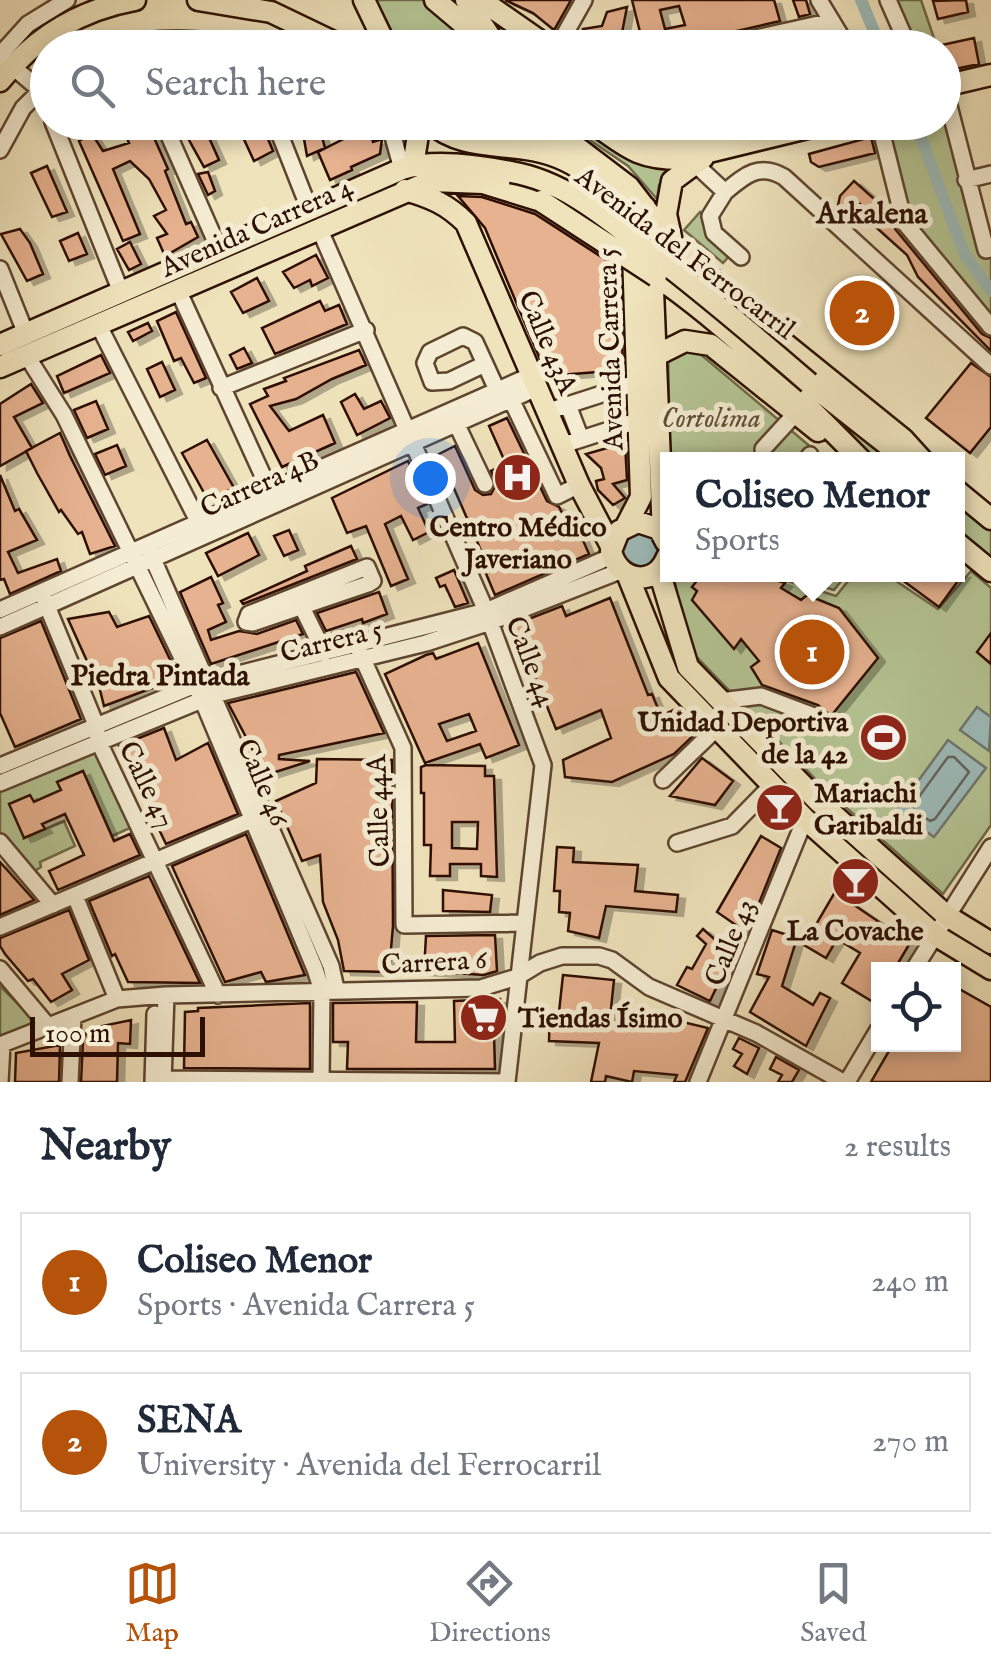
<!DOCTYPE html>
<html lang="en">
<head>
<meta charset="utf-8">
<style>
	:root { --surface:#fff; --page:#f6f6f7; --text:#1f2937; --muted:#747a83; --line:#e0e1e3; --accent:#b45309 }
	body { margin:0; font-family:"IM FELL English",serif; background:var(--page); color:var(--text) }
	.controls { position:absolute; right:30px; bottom:30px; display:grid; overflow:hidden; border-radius:0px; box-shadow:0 5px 15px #0003 }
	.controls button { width:90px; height:90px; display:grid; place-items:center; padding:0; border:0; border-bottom:2px solid var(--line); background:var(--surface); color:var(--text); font:50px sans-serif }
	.scale { position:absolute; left:30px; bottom:25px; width:175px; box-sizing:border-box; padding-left:10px; border:5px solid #2d1002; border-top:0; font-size:28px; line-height:35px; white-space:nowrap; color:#2d1002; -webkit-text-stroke:8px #f5edd3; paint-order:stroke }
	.you { position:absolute; left:430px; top:478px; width:35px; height:35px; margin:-25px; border:8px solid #fff; border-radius:50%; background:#1a73e8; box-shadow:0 0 0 15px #1a73e833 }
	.badge { display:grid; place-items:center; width:65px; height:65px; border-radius:50%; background:var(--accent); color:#fff; font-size:32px; font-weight:700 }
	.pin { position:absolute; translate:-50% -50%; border:5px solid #fff; box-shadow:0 2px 10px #0006 }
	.popup { position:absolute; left:660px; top:452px; width:305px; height:130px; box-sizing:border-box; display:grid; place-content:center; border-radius:0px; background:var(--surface); filter:drop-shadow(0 2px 8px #0005); font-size:32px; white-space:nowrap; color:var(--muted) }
	.popup b { font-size:38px; color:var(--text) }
	.popup::after { content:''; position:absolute; left:50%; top:100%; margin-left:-20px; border:20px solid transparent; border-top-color:var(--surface) }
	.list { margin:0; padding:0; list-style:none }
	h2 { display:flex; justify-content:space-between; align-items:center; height:130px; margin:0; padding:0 40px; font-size:42px }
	h2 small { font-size:32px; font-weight:400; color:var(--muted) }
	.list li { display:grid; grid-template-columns:65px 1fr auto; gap:30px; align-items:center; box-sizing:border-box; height:140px; margin:0 20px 20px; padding:0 20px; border:2px solid var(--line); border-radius:0px }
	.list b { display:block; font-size:38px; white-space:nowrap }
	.list p { margin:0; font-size:32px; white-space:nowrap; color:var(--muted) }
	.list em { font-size:32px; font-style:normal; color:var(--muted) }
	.icon { flex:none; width:55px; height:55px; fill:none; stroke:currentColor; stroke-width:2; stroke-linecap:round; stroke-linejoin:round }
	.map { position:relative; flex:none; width:991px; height:1082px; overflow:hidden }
	.search { position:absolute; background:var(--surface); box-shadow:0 5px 15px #0003; left:30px; right:30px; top:30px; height:110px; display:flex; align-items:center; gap:25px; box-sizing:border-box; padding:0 35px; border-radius:55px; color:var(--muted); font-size:38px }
	.sheet { height:450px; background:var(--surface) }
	nav { display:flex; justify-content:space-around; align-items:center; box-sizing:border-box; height:140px; border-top:2px solid var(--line); background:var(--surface); font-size:28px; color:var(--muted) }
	nav a { display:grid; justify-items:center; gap:5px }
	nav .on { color:var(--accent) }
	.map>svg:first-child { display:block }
	.green { fill:#b5c493; stroke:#716a4a; stroke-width:2.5 }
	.water { fill:#9dbcba; stroke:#707770; stroke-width:2.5 }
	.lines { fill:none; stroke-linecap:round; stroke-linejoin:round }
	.shore { stroke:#65665e; stroke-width:2.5 }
	.canal { stroke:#9dbcba; stroke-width:12 }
	.building { fill:#e7b290; stroke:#2d1002; stroke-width:2.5; fill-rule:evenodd; filter:url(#shadow) }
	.minor-casing { stroke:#5e4530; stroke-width:20 }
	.major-casing { stroke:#2d1002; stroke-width:25 }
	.minor { stroke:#f5edd3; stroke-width:15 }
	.major { stroke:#efe3bc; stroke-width:20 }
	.major-bridge-casing { stroke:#2d1002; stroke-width:25; stroke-linecap:butt }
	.major-bridge { stroke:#efe3bc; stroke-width:20 }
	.labels { text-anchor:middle; stroke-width:10; stroke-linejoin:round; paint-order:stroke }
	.street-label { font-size:28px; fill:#2d1002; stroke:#f5edd3 }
	.park-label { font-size:28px; font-style:italic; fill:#5d4f35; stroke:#f5edd3 }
	.poi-label { font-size:28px; font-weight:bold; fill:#2d1002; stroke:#f5edd3 }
	.neighbourhood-label { font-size:30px; font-weight:bold; fill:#2d1002; stroke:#f5edd3 }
</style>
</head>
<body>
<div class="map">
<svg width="991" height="1082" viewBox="0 0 991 1082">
	<defs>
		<filter id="shadow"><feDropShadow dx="7" dy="4" stdDeviation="0" flood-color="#0004"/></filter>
	</defs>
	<rect width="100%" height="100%" fill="#efe3bc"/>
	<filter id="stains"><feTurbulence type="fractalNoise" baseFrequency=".002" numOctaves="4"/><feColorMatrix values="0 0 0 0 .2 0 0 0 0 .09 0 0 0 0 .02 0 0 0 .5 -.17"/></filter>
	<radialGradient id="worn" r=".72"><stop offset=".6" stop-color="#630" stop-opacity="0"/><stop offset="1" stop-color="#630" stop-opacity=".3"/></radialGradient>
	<path class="green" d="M375,0H426L484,47H400Z
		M889,0H921L937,47H909Z
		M944,102L991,254V323L905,222L886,123L944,122Z
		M573,123H586L676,162L659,185L657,199L628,166L581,134Z
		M700,212L738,246L723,263L684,230Z
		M668,352L699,353L825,459H670Z
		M810,395L899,459H871Z
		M960,505L991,530V558L957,530Z
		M971,571L991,588V825L943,894L823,787L690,650L679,608L674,575H770L836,596L853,575H887L938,609Z
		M784,575L846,574V575L834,590Z
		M98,740L139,824L112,836L83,771L58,782L61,790L34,802L24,838L64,821L75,846L40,862L41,867L28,875L0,842V783Z
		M0,986L36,1022L30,1028L0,1036Z"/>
	<path class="water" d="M621 550a19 19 0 1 1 38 0a19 19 0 1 1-38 0Z
		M977,707L991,717L989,751L960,730Z
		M948,740L986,768L934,837L897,810Z"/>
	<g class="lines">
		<path class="shore" d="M948,757H954L969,772L935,819L930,821L914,810L913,805Z"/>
		<path class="canal" d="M861,0L881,48
			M915,122L965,255L991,291"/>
	</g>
	<path class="building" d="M505,0H571L554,30L533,13Z
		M632,0H774L780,21L663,48H644ZM679,6L685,25L665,29L660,10Z
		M793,0H806L810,14L799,17Z
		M966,0L968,12L938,19L933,1Z
		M627,7L619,48H586L583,29L602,26L607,12Z
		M974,38L979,64L950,70L942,45Z
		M120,122H147L168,169L165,171L186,224L191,222L198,237L165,256L157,238L167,234L154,216L166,210L149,179L130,161L113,169L140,234L123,241L79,141L92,134L103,151L129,143Z
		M179,122H202L219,160L204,167Z
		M236,122H261L273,151L254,161Z
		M291,122H322L311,128L319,126L325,148L307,156L303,133L299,135Z
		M352,122H367L373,142L382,139L380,154L351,167L352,170L330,180L318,152L355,133Z
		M871,137L875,153L819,167L811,162L809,154Z
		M47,166L67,212L52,217L31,173Z
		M208,172L215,191L208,195L198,174Z
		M854,181L890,213L895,229L982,334L991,338V351L918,277L907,255L868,220L872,215L860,204L837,210L840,196Z
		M458,196L482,197L535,214L620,269L623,370L547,376L485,228Z
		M20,229L30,243L43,274L27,281L1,234Z
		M78,233L87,254L69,261L60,241Z
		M130,242L141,264L129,270L117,249Z
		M316,255L328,278L312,286L310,280L294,288L283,272Z
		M257,278L269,301L243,313L231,292Z
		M320,301L325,311L339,305L347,324L275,354L262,328Z
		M176,312L206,378L194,383L181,358L174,361L157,321Z
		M148,323L152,331L133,341L128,332Z
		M244,348L252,363L237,369L230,355Z
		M359,350L366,365L332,379L296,399L270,406L289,431L323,415L335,443L282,467L250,404L268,396L264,389L286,381L284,378Z
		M101,355L110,373L64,393L57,376Z
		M162,362L175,390L160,397L147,369Z
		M971,363L991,377V427L970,453L926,418Z
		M31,384L43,403L14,417L32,448L0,466V404Z
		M355,394L364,409L381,401L390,418L357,435L341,402Z
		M96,401L108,429L87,438L74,410Z
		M507,418L547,501L559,507L576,540L582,538L589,554L495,595L482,564L486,562L439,454L455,446L475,490L483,495L491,494L496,484L491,471L506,464L489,426Z
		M60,433L70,456L115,546L90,554L82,532L78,534L61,510L59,512L37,473L26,451Z
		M207,440L234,488L208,500L182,453Z
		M625,443L627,480L613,484L625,498L613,505L598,490L596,481L604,479L601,468L586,454Z
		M117,445L126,466L105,475L95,454Z
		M408,461L427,504L418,508L429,532L413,540L401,516L385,524L408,579L391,586L366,526L347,533L332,498Z
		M0,475L15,511L19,509L37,540L8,552L18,573L57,559L61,571L10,594L4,579L0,580Z
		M289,530L298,550L284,556L274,536Z
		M248,533L259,555L218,576L206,553Z
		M351,546L357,559L243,604L241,601L307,571L305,566Z
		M454,570L468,603L455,607L445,585L440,587L436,578Z
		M702,574H757L785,583L781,588L801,600L807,595L839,608L878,658L831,716L818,705L762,685L751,667L759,661L741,639L734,649L692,600L697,591L692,587Z
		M894,574H963L939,607Z
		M211,577L223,603L218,605L226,622L208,630L211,640L239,631L257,634L296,620L303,634L211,664L180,592Z
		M379,592L387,614L363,623L362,619L326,631L317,613Z
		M610,598L648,695L652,694L661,716L678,708L693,736L674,754L612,782L565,777L563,760L611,738L601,710L556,729L533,671L525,674L521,664L527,661L513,625L562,606L566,616Z
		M109,612L117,627L149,616L179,678L104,706L100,690L68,619Z
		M41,621L81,719L15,747L0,713V638Z
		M991,633V664L977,652Z
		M478,643L519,745L486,758L480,744L425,763L385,674L426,655L433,653L436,659ZM469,714L476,731L447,741L439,724Z
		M356,672L384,733L279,755V759L310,761L266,775L228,703Z
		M164,728L176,760L208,743L238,814L166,844L119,746Z
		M702,758L733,781L715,805L670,796Z
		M317,759L392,760L393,926L389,972L344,971L338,940L323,902L320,855L302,861L276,801L316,783Z
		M426,765L485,766V776H494L497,877L481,876V864H450V876H430L431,845H424V793H421V767ZM452,822H478L477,849L452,848Z
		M83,771L114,841L130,834L140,855L58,890L49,871L84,855L65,814L42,824L45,829L24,838L9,804L30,795L34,802L61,790L57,782Z
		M246,834L304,973L305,975L266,982L261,972L225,982L172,866Z
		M761,836L781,848L757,908L743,930L717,912Z
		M557,847L574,848L573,862L638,865L635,891L678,895L676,912L606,906L599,938L568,931L570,913L559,912L560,891H554Z
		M0,862L34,900L0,915Z
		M149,876L200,983L128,982L115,954L112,956L89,901Z
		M443,890L492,895L490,912L443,911Z
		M835,892L910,943L894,970H878V1005L842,983L860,953L837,939L826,958L804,945Z
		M69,910L89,960L62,974L72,990L51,1002L33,979L28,981L5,954L0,946V938Z
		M703,929L729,952L722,960L728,963L710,1001L677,985L687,967L692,969L706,944L697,936Z
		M772,930L797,938L782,986L813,1005L820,993L830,998L806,1046L750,1012L769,977L757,974Z
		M495,935L497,971L484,975L424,971L426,936Z
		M563,975L614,980L610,1018L617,1022L651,1029L654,1015L708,1028L685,1082H674L677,1075L634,1071L632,1082L606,1076L605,1082H591L599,1043L549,1041L550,1012H559Z
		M954,986L991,1007V1082H871L893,1044H954Z
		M500,999L499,1034H494L495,1069H347L348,1042H333V1003L417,1002L416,1042H455L454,1001Z
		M310,1003V1069L184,1068L185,1012L198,1011V1008Z
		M131,1020L130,1044L118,1043L117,1082H81L83,1041L88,1029Z
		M739,1038L759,1048L747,1074L734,1066L742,1054L733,1049Z
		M60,1045L59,1082H15L16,1053Z
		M776,1057L799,1070L792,1082H778L782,1075L770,1069Z"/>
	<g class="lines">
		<defs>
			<path id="minor" d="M819,0L848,48
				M888,0L909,48
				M112,48C154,35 205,37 248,48
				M557,48L584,0
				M712,48L832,21
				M0,55L28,24L67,0
				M6,61L39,89L48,110
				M947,98L986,250L991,249
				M53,122L121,292
				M163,122L219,249
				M275,122L310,211
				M389,122L402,169
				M879,122L904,222L991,327
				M0,150L23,108L48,83
				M693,162L725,192C744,176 759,162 784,177L991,366
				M966,180L991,174
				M725,192L710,216L714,233L741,257
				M319,228L486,611L543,765L507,1082
				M0,269L26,334
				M178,290L274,500
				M99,326L199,523
				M27,356L64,415L202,699L315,969L322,991L321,1082
				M485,364L449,381L432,382L425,363L430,352L463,336L475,342L497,390
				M221,388L366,330
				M612,390L621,426
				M511,399L557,496L579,485
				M568,405L581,439
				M549,411L639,382
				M456,423L485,484
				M563,445L640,420
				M764,460L763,449L795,414
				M807,460L810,455
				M150,552L331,966L336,989
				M367,567L373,581L368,584L253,623L246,622L249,614Z
				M43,596L96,725L98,740L218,995
				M298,599L325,654
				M0,610L534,374
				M0,627L539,387
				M358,648L403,748L404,925L525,923
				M720,701L761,696L814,716
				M0,766L195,685L486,611L612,556
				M663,780L717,728
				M0,783L214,695L426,643L490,622L620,571
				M0,842L53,905
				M677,843L732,826L772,785
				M75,896L117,999
				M0,927L261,816
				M0,969L48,1026
				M914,969L991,847
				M0,1045L117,999L166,995L481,988L517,977L540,963L562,956H599L612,960L649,987L756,1033L843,1082
				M153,1079L507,1082
				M0,1082L2,1045
				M70,1082L73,1017
				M153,1082L155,1014
				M163,1082L166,995
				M698,1082L805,819
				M847,1082L878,1030"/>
			<path id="major" d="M198,0L271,12L346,48
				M364,0L387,48
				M435,0L492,48
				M466,0L491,38
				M481,0L550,48
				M0,81C35,37 79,10 135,0
				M944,86L991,75
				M429,122C458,147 491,144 526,149C572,155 608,184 632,223L641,497L626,526
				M503,122L579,149L629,187L673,244L773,334L903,439L922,460
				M591,122C626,146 636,159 680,159L832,122
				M620,122L646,140L662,146L768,122
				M413,166L420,122
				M405,190C430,197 447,204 466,223L579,485L611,546
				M645,207L653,290L663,535
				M671,237L666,214L672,181L703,158
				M656,276C731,328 796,394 861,460
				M0,345L402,169C434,159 478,166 511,172
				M655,356L685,341L711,345L818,431
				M0,367L431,181L483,183L541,201
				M809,383L894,450L906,455
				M957,491L991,519
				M666,542L659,529L638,522L619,531L611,551C618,582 655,588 667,557
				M957,543L991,571
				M659,571L688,667L818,801L947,916L991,943
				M628,576L669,678L805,819L935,935L991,969"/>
		</defs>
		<use href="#minor" class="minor-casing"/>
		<use href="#major" class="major-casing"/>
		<use href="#minor" class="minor"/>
		<use href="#major" class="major"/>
		<defs>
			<path id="major-bridge" d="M511,172C565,181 608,219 649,251C704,293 757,338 809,383
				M541,201L656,276"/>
		</defs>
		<use href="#major-bridge" class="major-bridge-casing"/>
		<use href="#major-bridge" class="major-bridge"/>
	</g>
	<defs>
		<symbol id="hospital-disc" viewBox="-11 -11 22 22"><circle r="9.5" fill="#8f2418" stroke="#f5edd3"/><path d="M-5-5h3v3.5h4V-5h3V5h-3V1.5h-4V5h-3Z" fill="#fff"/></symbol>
		<symbol id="stadium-disc" viewBox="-11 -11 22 22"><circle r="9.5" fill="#8f2418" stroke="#f5edd3"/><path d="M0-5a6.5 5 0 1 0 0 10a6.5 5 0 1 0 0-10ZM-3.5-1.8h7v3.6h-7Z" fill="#fff"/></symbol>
		<symbol id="bar-disc" viewBox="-11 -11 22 22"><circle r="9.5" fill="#8f2418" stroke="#f5edd3"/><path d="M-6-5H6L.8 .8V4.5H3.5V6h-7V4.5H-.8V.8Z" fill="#fff"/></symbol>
		<symbol id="supermarket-disc" viewBox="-11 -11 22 22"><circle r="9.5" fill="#8f2418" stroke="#f5edd3"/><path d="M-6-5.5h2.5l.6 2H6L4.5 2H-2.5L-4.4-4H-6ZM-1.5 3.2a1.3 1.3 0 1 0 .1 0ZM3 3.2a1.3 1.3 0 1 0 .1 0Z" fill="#fff"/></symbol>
	</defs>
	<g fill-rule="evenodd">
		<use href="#hospital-disc" x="490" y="450" width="55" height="55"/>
		<use href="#stadium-disc" x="856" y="710" width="55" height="55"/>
		<use href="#bar-disc" x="752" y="780" width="55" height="55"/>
		<use href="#bar-disc" x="828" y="854" width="55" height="55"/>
		<use href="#supermarket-disc" x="456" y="990" width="55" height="55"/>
	</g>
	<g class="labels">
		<g class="street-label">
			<text transform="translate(256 226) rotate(-24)" y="10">Avenida Carrera 4</text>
			<text transform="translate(686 252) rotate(37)" y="10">Avenida del Ferrocarril</text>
			<text transform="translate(549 342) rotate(67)" y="10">Calle 43A</text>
			<text transform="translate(609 349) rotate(-92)" y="10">Avenida Carrera 5</text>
			<text transform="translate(259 483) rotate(-24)" y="10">Carrera 4B</text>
			<text transform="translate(331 640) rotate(-14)" y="10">Carrera 5</text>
			<text transform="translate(532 661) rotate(69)" y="10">Calle 44</text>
			<text transform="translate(264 782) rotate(67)" y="10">Calle 46</text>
			<text transform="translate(148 784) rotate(64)" y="10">Calle 47</text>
			<text transform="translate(377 811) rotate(-92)" y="10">Calle 44A</text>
			<text transform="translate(729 942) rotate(-68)" y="10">Calle 43</text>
			<text transform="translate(434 961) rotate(-3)" y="10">Carrera 6</text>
		</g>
		<g class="park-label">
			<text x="711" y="427">Cortolima</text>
		</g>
		<g class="poi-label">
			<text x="518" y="536">Centro Médico<tspan x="518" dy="32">Javeriano</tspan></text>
			<text x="848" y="731" text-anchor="end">Unidad Deportiva<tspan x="848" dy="32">de la 42</tspan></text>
			<text x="814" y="802" text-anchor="start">Mariachi<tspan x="814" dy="32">Garibaldi</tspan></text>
			<text x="855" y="940">La Covache</text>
			<text x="518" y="1027" text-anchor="start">Tiendas Ísimo</text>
		</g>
		<g class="neighbourhood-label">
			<text x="872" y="223">Arkalena</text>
			<text x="160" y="685">Piedra Pintada</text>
		</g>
	</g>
	<rect width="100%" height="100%" filter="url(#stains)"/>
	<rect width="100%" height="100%" fill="url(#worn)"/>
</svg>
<div class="controls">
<button><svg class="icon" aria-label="locate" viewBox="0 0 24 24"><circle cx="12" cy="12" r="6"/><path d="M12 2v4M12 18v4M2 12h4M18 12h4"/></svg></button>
</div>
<div class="scale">100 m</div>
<div class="you"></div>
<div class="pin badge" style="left:812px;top:652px">1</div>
<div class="popup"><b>Coliseo Menor</b>Sports</div>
<div class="pin badge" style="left:862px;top:313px">2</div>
<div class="search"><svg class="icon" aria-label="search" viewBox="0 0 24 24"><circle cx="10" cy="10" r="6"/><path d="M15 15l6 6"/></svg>Search here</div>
</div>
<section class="sheet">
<h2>Nearby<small>2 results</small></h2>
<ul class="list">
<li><span class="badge">1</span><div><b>Coliseo Menor</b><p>Sports · Avenida Carrera 5</p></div><em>240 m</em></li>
<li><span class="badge">2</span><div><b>SENA</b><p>University · Avenida del Ferrocarril</p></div><em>270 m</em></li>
</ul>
</section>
<nav>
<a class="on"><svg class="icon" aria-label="map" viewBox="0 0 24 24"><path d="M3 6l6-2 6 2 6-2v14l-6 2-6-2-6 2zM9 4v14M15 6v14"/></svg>Map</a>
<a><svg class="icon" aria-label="directions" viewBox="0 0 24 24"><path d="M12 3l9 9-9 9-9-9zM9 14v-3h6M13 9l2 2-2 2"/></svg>Directions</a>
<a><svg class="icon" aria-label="saved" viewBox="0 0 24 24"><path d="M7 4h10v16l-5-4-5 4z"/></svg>Saved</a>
</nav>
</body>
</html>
